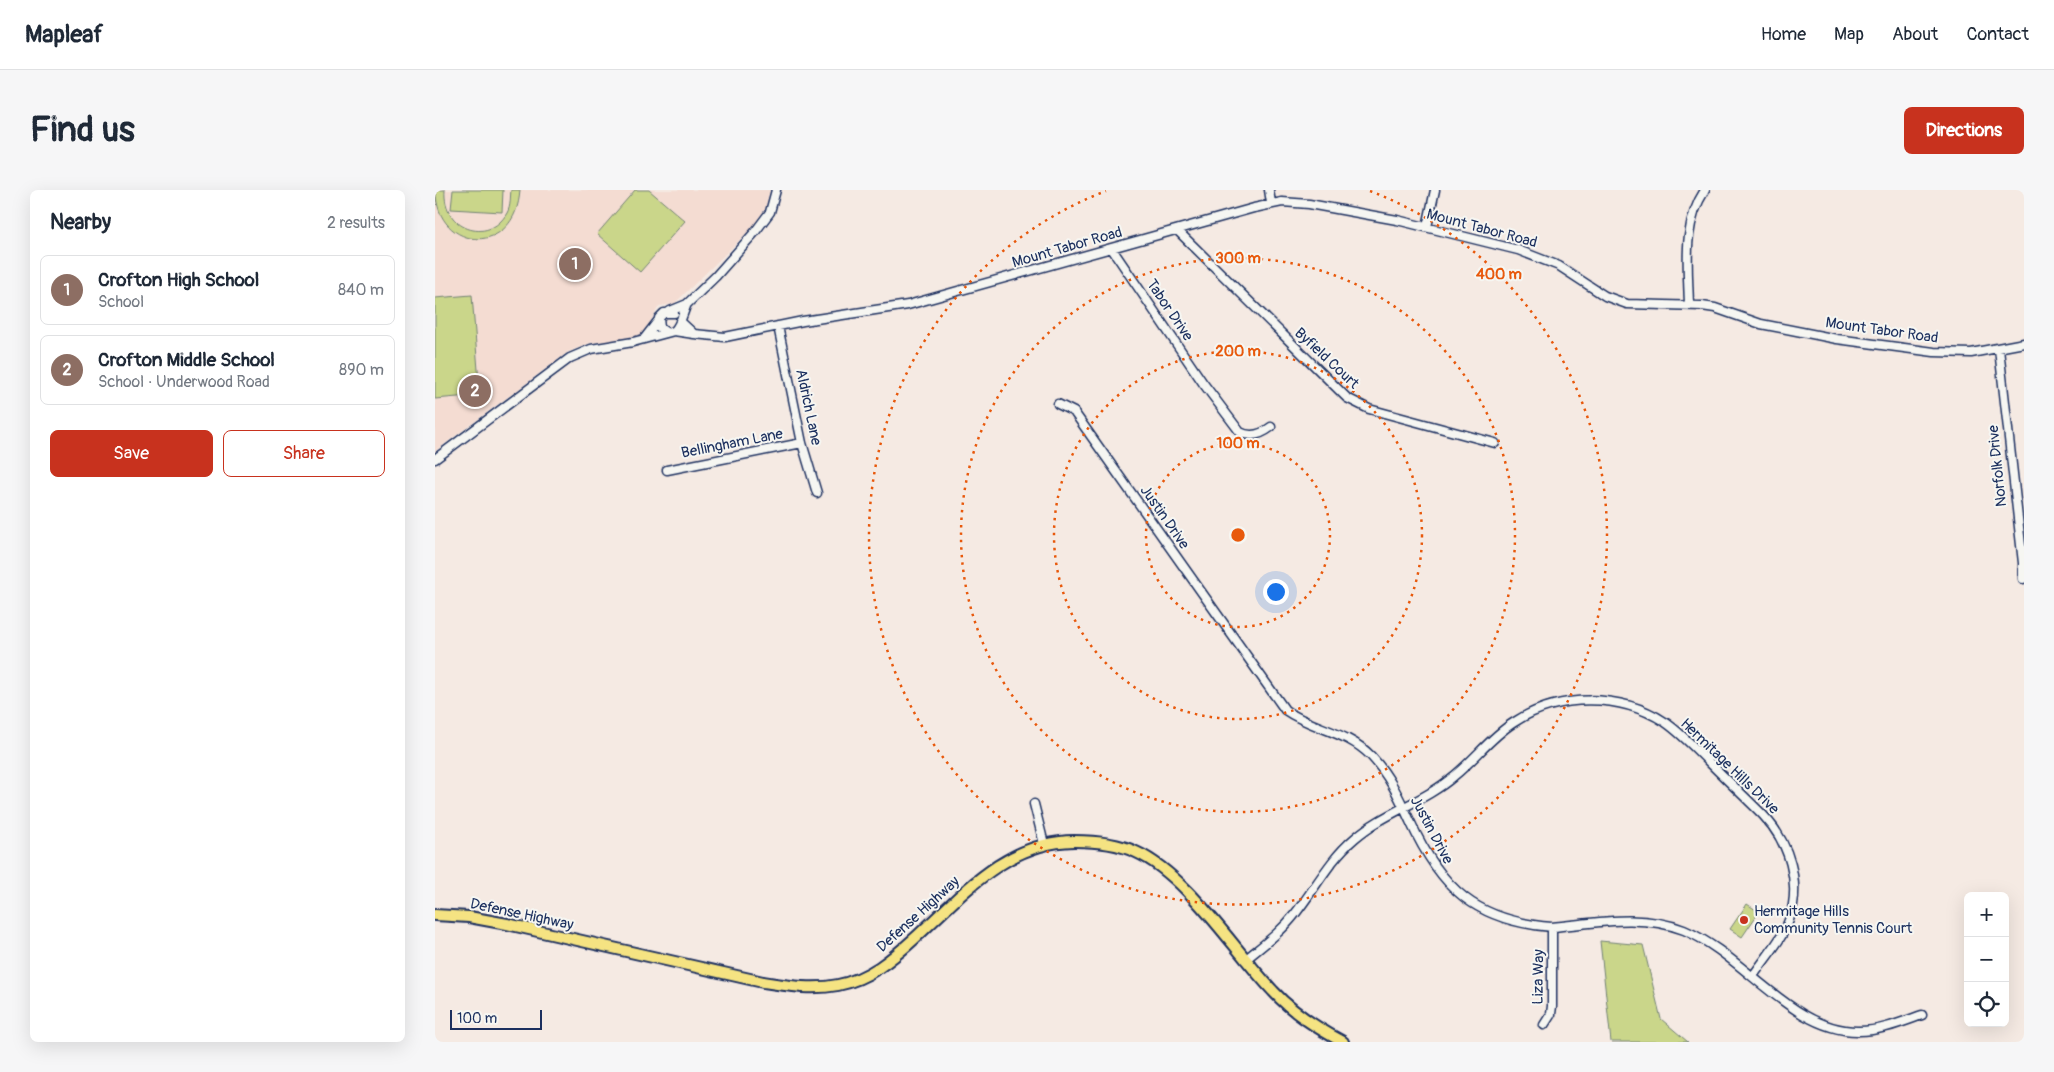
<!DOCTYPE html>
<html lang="en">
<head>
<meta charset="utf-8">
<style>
	:root { --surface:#fff; --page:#f6f6f7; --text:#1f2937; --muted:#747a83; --line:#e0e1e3; --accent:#c8321e }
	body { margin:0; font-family:Pangolin,sans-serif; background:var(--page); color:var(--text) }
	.controls { position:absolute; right:15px; bottom:15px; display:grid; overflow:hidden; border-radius:8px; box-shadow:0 5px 20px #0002 }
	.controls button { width:45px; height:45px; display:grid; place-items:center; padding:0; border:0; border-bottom:1px solid var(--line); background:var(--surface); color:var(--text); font:25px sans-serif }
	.scale { position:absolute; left:15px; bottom:12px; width:92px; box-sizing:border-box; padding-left:5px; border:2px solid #1b2f5e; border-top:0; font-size:14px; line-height:18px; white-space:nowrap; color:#1b2f5e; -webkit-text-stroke:4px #f6f6f2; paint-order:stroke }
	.you { position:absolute; left:840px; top:401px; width:18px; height:18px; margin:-12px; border:4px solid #fff; border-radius:50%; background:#1a73e8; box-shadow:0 0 0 8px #1a73e833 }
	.badge { display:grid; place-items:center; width:32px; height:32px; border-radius:50%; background:var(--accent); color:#fff; font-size:16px; font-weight:700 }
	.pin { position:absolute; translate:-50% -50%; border:2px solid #fff; box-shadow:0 1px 5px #0006 }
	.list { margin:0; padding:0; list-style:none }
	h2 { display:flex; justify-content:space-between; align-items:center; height:65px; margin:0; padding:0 20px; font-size:21px }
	h2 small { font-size:16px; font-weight:400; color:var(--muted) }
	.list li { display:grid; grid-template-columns:32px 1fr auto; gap:15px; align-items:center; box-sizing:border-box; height:70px; margin:0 10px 10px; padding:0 10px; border:1px solid var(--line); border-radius:8px }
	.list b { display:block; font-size:19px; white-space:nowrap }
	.list p { margin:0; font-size:16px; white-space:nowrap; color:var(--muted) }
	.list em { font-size:16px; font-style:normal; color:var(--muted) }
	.actions { display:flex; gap:10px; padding:15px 20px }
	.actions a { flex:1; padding:11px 0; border:1px solid var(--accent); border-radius:8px; text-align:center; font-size:18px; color:var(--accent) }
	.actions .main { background:var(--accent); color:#fff }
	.icon { flex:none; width:28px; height:28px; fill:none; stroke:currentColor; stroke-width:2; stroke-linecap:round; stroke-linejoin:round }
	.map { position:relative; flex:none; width:1589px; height:852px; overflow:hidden; border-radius:8px }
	header { display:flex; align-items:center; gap:30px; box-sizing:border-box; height:70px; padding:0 25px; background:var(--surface); border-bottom:1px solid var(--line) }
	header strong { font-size:24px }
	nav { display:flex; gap:28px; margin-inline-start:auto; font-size:18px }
	.intro { display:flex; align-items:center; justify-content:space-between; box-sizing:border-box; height:120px; padding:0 30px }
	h1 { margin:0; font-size:35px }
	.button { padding:12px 22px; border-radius:8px; background:var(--accent); color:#fff; font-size:18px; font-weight:700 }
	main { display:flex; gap:30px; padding:0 30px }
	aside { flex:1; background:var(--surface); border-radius:8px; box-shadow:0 5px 20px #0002 }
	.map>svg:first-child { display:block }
	.built { fill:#f4dcd2 }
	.green { fill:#cad68a; stroke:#728274 }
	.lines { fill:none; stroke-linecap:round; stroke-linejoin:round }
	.minor-casing { stroke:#1b2f5e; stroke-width:11 }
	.major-casing { stroke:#1b2f5e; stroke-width:14 }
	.minor { stroke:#f6f6f2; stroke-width:8 }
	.major { stroke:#f5e382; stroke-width:10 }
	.ring { fill:none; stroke:#e8590c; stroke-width:2.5; stroke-dasharray:2.5 5 }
	.poi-dot { fill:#c8321e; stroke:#f6f6f2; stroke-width:2 }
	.labels { text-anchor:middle; stroke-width:4; stroke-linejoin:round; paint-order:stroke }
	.street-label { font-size:15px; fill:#1b2f5e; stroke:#f6f6f2 }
	.poi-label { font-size:15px; fill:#1b2f5e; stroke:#f6f6f2; text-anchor:start }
	.centre { fill:#e8590c; stroke:#f6f6f2; stroke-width:2.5 }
	.ring-label { font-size:15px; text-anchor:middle; font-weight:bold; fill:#e8590c; stroke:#f6f6f2; stroke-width:4; stroke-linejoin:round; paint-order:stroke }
</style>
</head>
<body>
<header>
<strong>Mapleaf</strong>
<nav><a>Home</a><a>Map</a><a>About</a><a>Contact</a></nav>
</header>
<div class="intro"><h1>Find us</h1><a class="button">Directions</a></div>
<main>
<aside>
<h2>Nearby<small>2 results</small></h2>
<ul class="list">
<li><span class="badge" style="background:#8d6e63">1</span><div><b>Crofton High School</b><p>School</p></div><em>840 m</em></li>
<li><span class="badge" style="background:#8d6e63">2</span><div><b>Crofton Middle School</b><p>School · Underwood Road</p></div><em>890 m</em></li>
</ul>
<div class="actions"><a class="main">Save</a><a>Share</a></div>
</aside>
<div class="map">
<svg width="1589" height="852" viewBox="0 0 1589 852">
	<rect width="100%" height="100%" fill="#f5eae3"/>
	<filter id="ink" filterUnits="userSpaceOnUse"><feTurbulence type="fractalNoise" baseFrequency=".02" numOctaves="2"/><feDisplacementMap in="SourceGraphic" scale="10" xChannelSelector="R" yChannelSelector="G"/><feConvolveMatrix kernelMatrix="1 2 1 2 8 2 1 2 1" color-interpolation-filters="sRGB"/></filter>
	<g filter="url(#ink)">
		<path class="built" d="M0,0H335L330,19L316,39L239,114L224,116L214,134L211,143L191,149L155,153L133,162L0,261Z"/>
		<path class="green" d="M1,0H10C7,39 53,56 72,23C76,16 75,8 76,0H85C81,69 0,61 1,0Z
			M18,0H68L67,22L16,19Z
			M200,0H214L250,31L205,82L162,44Z
			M37,105L45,205L0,209V108Z
			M1312,714L1324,722L1307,747L1295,739Z
			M1165,751L1208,755L1226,829L1253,852H1176Z"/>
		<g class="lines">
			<defs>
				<path id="minor" d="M834,0L836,13
					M992,37L1000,0
					M742,40L912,208L934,219L1060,253
					M677,59L768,193L805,242C816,248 827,244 836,237
					M1254,115C1253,75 1247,35 1270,0
					M235,121L252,114L281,86L320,42L335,22L341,0
					M343,136L367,253L382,303
					M239,141L259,144L245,131
					M231,142L225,138L224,128L229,123H239
					M259,144L290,147L368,131L473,115L819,18L847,12L874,14L962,30L1083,60L1124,76L1170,106L1192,114L1267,116L1280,118L1326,134L1402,149L1499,162L1536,163L1589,153
					M209,149L223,131
					M1564,159L1588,373V389
					M623,214L639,222L850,520C877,539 912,541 936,566C954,585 964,607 975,631C1006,699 1041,731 1117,737C1161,733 1206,723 1249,740C1309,765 1357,842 1424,841C1446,841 1467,832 1487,825
					M0,269L135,168L156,159L198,152L239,141C246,135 248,122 252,114
					M232,280L367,253
					M599,614L609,654
					M810,770C828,755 846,742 860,724C880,699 894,670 920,648C950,622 989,612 1019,586C1040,569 1056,547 1078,533C1123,503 1185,503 1230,532C1246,543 1260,558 1274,572C1292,590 1310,607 1328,625C1354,652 1367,693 1354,730C1347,750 1330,768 1318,786
					M1109,835L1116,824L1117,816V737"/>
				<path id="major" d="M0,725L34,727L72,734L328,792C354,796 378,800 403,795C434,789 457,769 479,749C526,706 570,652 639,651C660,651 682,653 701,662C752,685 799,760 838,801C858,823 882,838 908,852"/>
			</defs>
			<use href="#minor" class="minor-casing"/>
			<use href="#major" class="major-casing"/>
			<use href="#minor" class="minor"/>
			<use href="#major" class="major"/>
		</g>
	</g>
	<g class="ring">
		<circle cx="803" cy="345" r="92"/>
		<circle cx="803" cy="345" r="184"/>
		<circle cx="803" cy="345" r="277"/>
		<path d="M935 1A369 369 0 1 1 671 1"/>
	</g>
	<circle class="poi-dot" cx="1309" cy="730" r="5"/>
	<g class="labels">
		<g class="street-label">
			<text transform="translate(1047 38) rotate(15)" y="5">Mount Tabor Road</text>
			<text transform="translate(632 57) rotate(-16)" y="5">Mount Tabor Road</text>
			<text transform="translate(735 120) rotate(56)" y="5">Tabor Drive</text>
			<text transform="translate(1447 140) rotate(8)" y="5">Mount Tabor Road</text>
			<text transform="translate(892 168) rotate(43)" y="5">Byfield Court</text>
			<text transform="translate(374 217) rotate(78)" y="5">Aldrich Lane</text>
			<text transform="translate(297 253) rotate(-11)" y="5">Bellingham Lane</text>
			<text transform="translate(1562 276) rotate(-96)" y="5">Norfolk Drive</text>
			<text transform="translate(730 327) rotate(55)" y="5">Justin Drive</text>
			<text transform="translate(1295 576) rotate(44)" y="5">Hermitage Hills Drive</text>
			<text transform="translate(997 640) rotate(62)" y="5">Justin Drive</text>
			<text transform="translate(87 724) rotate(12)" y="5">Defense Highway</text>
			<text transform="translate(483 724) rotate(-42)" y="5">Defense Highway</text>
			<text transform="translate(1103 787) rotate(-89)" y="5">Liza Way</text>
		</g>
		<g class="poi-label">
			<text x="1319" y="726">Hermitage Hills<tspan x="1319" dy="17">Community Tennis Court</tspan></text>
		</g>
	</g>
	<circle cx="803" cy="345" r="8" class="centre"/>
	<g class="ring-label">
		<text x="803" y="73">300 m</text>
		<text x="1064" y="89">400 m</text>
		<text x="803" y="166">200 m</text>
		<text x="803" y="258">100 m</text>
	</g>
</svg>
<div class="controls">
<button>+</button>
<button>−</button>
<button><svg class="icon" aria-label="locate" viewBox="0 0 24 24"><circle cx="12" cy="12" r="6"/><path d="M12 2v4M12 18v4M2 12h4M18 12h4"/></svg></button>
</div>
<div class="scale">100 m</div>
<div class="you"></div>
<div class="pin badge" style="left:140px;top:74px;background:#8d6e63">1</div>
<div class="pin badge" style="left:40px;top:201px;background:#8d6e63">2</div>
</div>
</main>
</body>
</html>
